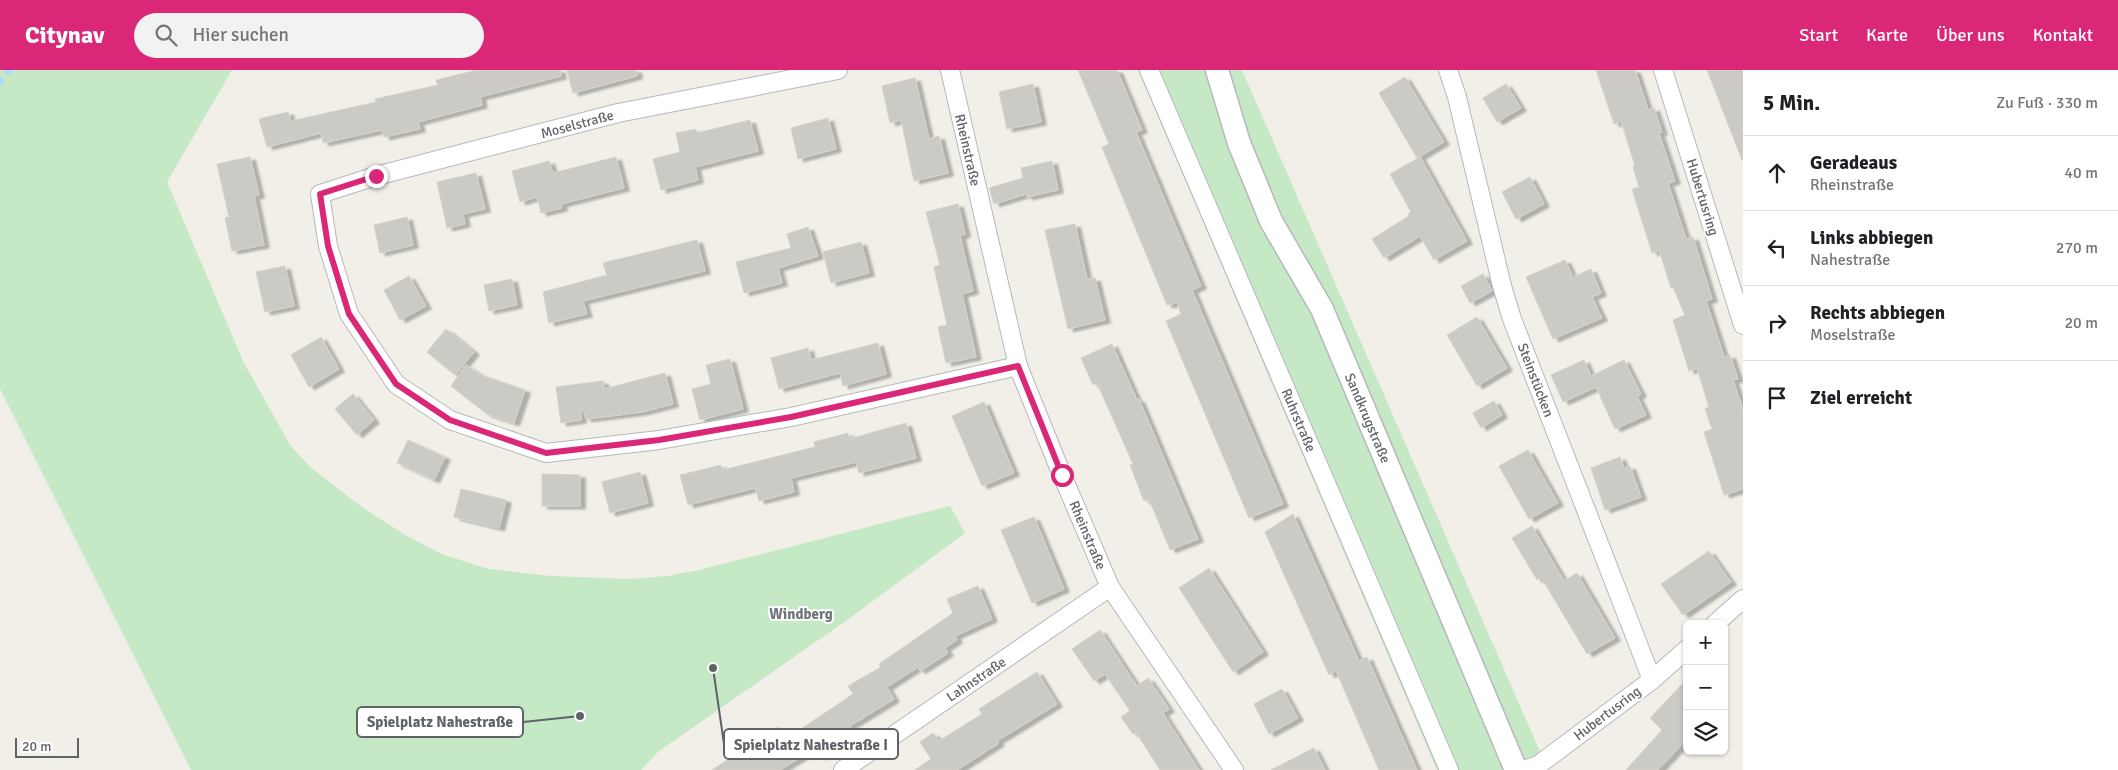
<!DOCTYPE html>
<html lang="de">
<head>
<meta charset="utf-8">
<style>
	:root { --surface:#fff; --page:#f2f2f2; --text:#202124; --muted:#757577; --line:#e0e0e0; --accent:#db2777 }
	body { margin:0; font-family:Signika,sans-serif; background:var(--page); color:var(--text) }
	.controls { position:absolute; right:15px; bottom:15px; display:grid; overflow:hidden; border-radius:8px; box-shadow:0 1px 4px #0004 }
	.controls button { width:45px; height:45px; display:grid; place-items:center; padding:0; border:0; border-bottom:1px solid var(--line); background:var(--surface); color:var(--text); font:25px sans-serif }
	.scale { position:absolute; left:15px; bottom:12px; width:64px; box-sizing:border-box; padding-left:5px; border:2px solid #5f6368; border-top:0; font-size:14px; line-height:18px; white-space:nowrap; color:#5f6368; -webkit-text-stroke:4px #fff; paint-order:stroke }
	.stop { position:absolute; width:15px; height:15px; margin:-11px; border:4px solid #db2777; border-radius:50%; background:#fff }
	.stop.end { background:#db2777; border-color:#fff; box-shadow:0 1px 5px #0008 }
	.list { margin:0; padding:0; list-style:none }
	h2 { display:flex; justify-content:space-between; align-items:center; height:65px; margin:0; padding:0 20px; font-size:21px }
	h2 small { font-size:16px; font-weight:400; color:var(--muted) }
	.list li { display:grid; grid-template-columns:32px 1fr auto; gap:15px; align-items:center; box-sizing:border-box; height:75px; padding:0 20px; border-top:1px solid var(--line) }
	.list b { display:block; font-size:19px; white-space:nowrap }
	.list p { margin:0; font-size:16px; white-space:nowrap; color:var(--muted) }
	.list em { font-size:16px; font-style:normal; color:var(--muted) }
	.icon { flex:none; width:28px; height:28px; fill:none; stroke:currentColor; stroke-width:2; stroke-linecap:round; stroke-linejoin:round }
	.map { position:relative; flex:none; width:1743px; height:700px; overflow:hidden }
	header { display:flex; align-items:center; gap:30px; box-sizing:border-box; height:70px; padding:0 25px; background:var(--accent); color:#fff }
	header strong { font-size:24px }
	nav { display:flex; gap:28px; margin-inline-start:auto; font-size:18px }
	.search { width:350px; height:45px; background:var(--page); display:flex; align-items:center; gap:12px; box-sizing:border-box; padding:0 18px; border-radius:28px; color:var(--muted); font-size:19px }
	main { display:flex }
	aside { flex:1; background:var(--surface) }
	.map>svg:first-child { display:block }
	.green { fill:#c5e8c5 }
	.lines { fill:none; stroke-linecap:round; stroke-linejoin:round }
	.stream { stroke:#aadaff; stroke-width:6 }
	.building { fill:#cccac5; stroke:#d6d1c6; filter:url(#shadow) }
	.minor-casing { stroke:#b5b8bc; stroke-width:20 }
	.tertiary-casing { stroke:#b5b8bc; stroke-width:25 }
	.minor { stroke:#fff; stroke-width:18 }
	.tertiary { stroke:#fff; stroke-width:22 }
	.route { stroke:#db2777; stroke-width:6 }
	.labels { text-anchor:middle; stroke-width:4; stroke-linejoin:round; paint-order:stroke }
	.street-label { font-size:14px; fill:#5f6368; stroke:#fff }
	.neighbourhood-label { font-size:15px; font-weight:bold; fill:#70757a; stroke:#fff }
	.leader { fill:none; stroke:#5f6368; stroke-width:2 }
	.callout-dot { fill:#5f6368; stroke:#fff; stroke-width:2 }
	.callout { fill:#fff; stroke:#5f6368; stroke-width:2 }
	.callout-label { font-size:15px; text-anchor:middle; font-weight:bold; fill:#5f6368 }
</style>
</head>
<body>
<header>
<strong>Citynav</strong>
<div class="search"><svg class="icon" aria-label="search" viewBox="0 0 24 24"><circle cx="10" cy="10" r="6"/><path d="M15 15l6 6"/></svg>Hier suchen</div>
<nav><a>Start</a><a>Karte</a><a>Über uns</a><a>Kontakt</a></nav>
</header>
<main>
<div class="map">
<svg width="1743" height="700" viewBox="0 0 1743 700">
	<defs>
		<filter id="shadow"><feDropShadow dx="5.5" dy="3" stdDeviation="1" flood-color="#0004"/></filter>
	</defs>
	<rect width="100%" height="100%" fill="#f1efe8"/>
	<path class="green" d="M0,0H232L167,112L243,291L290,375L310,397L363,438L407,466L444,485L489,499L551,506L629,509L667,506L699,500L950,436L965,463L850,548L659,681L641,700H191L0,319Z
		M1138,0H1242L1548,700H1437Z"/>
	<g class="lines">
		<path class="stream" d="M8,2L10,0
			M0,12L1,11"/>
	</g>
	<path class="building" d="M477,0H560L561,6L480,27L482,35L418,52L420,59L384,67L382,60L323,73L321,63L267,77L259,49L288,42L291,51L376,32L375,29L438,15L436,10Z
		M567,0H636L637,6L573,23Z
		M1078,0H1117L1142,60L1136,62L1201,216L1192,220L1283,434L1249,448L1166,251L1181,244L1177,233L1167,235L1102,77L1109,74Z
		M1596,0H1635L1648,40L1654,38L1662,62L1659,63L1675,111L1668,113L1686,169L1693,167L1712,229L1706,231L1724,287L1730,285L1738,309L1733,310L1743,341V419L1724,425L1704,362L1712,359L1705,339L1709,337L1697,298L1689,301L1673,250L1685,245L1673,217L1671,218L1659,180L1652,183L1632,119L1639,117L1633,97L1635,96L1621,51L1614,54Z
		M1707,0H1743V90H1742Z
		M1405,7L1444,72L1417,88L1379,23Z
		M915,8L929,69L939,66L948,103L914,111L901,50L890,53L882,16Z
		M1033,14L1041,52L1007,59L999,22Z
		M1506,14L1521,38L1497,52L1483,28Z
		M828,48L836,79L798,89L791,58Z
		M750,50L758,81L695,97L698,110L661,120L653,89L680,82L676,63L696,59L697,63Z
		M250,87L259,125L254,126L264,175L232,181L225,148L229,147L217,94Z
		M616,87L624,118L561,134L562,138L541,143L537,127L520,132L512,101L549,91L553,103Z
		M1420,87L1467,171L1434,190L1420,166L1384,188L1372,169L1409,146L1408,144L1411,142L1390,104Z
		M1052,91L1058,120L1027,127L1026,124L994,134L989,118L1023,108L1021,98Z
		M476,103L485,139L463,144L465,154L447,158L437,112Z
		M1530,107L1544,134L1516,149L1502,122Z
		M958,134L965,164L960,166L973,221L962,224L976,287L946,293L938,257L947,255L934,197L940,195L926,142Z
		M407,147L413,175L380,183L374,155Z
		M1075,154L1087,209L1095,208L1105,250L1068,259L1045,160Z
		M808,157L818,186L778,198L782,213L744,223L736,192L791,178L787,164Z
		M697,170L705,201L583,231L587,244L549,253L543,222L607,205L603,193Z
		M861,172L869,203L831,213L823,182Z
		M1565,190L1573,207L1591,199L1601,223L1592,227L1602,248L1553,269L1526,207Z
		M285,196L294,236L265,242L256,202Z
		M1483,204L1492,221L1470,233L1461,216Z
		M409,206L426,236L400,250L384,220Z
		M512,209L517,235L489,241L484,215Z
		M1477,247L1507,298L1477,316L1447,265Z
		M446,259L474,282L455,305L427,282Z
		M321,267L339,299L309,317L291,285Z
		M878,273L886,304L843,316L840,303L779,319L771,288L808,278L811,290Z
		M1112,274L1137,330L1139,329L1198,469L1170,480L1149,429L1144,431L1130,395L1133,394L1097,313L1093,315L1081,288Z
		M730,289L743,339L700,350L692,319L711,314L706,295Z
		M1584,290L1591,306L1624,290L1641,324L1637,326L1646,345L1615,359L1596,317L1563,332L1551,305Z
		M466,295L481,305L525,320L514,353L487,344L451,316Z
		M665,303L673,334L642,342L586,349L583,339H581V350L561,353L556,317L603,311L604,319Z
		M353,324L374,350L357,365L335,339Z
		M1494,331L1502,345L1481,358L1473,343Z
		M984,332L1014,403L982,416L952,346Z
		M906,353L916,388L859,403L856,392L791,408L794,422L759,431L755,418L688,435L680,405L721,395L723,400L815,377L814,372L848,363L849,369Z
		M408,370L445,387L434,410L397,393Z
		M1528,380L1558,433L1529,449L1499,396Z
		M1620,387L1624,398L1630,396L1641,427L1605,440L1591,398Z
		M640,402L648,433L610,443L602,412Z
		M542,404L580,405V436H542Z
		M461,419L506,430L499,458L454,447Z
		M1293,444L1359,591L1367,587L1417,700H1379L1336,601L1329,605L1265,462Z
		M1034,447L1064,519L1032,533L1001,460Z
		M1532,456L1564,511L1577,503L1615,568L1587,584L1541,507L1537,510L1512,468Z
		M1709,481L1731,512L1683,545L1661,514Z
		M1209,498L1263,582L1233,602L1179,518Z
		M978,516L992,549L955,566L957,570L945,578L948,583L920,601L918,597L887,617L894,629L850,656L855,664L820,687L814,679L780,700H712L778,657L786,669L853,624L848,616L881,597L879,594L953,543L947,529Z
		M1100,560L1137,616L1148,608L1169,639L1163,643L1199,700H1160L1136,662L1133,664L1121,647L1130,641L1105,604L1094,611L1072,579Z
		M1037,602L1057,634L997,671L999,673L957,700H915L931,689L920,672L933,663L939,671L982,644L979,639Z
		M1687,609V669L1658,700H1626L1662,660L1650,648Z
		M1282,619L1298,648L1269,664L1254,634Z
		M1314,678L1325,700H1271Z"/>
	<g class="lines">
		<defs>
			<path id="minor" d="M838,0L618,43L376,106L320,124L328,176L349,244L396,314L450,350L546,383L659,370L791,347L1018,296
				M950,0L1018,296L1062,405L1110,517L1234,700
				M1149,0L1449,700
				M1448,0L1457,27L1502,216L1512,249L1652,610
				M1663,0L1743,255
				M1715,554L1743,529
				M843,700L1110,517
				M1523,700L1537,696L1652,610L1687,579"/>
			<path id="tertiary" d="M1217,0L1239,73L1271,151L1322,239L1516,700"/>
		</defs>
		<use href="#minor" class="minor-casing"/>
		<use href="#tertiary" class="tertiary-casing"/>
		<use href="#minor" class="minor"/>
		<use href="#tertiary" class="tertiary"/>
	</g>
	<g class="lines">
		<path class="route" d="M376,106L320,124L328,176L349,244L396,314L450,350L546,383L659,370L791,347L1018,296L1062,405"/>
	</g>
	<g class="labels">
		<g class="street-label">
			<text transform="translate(577 54) rotate(-15)" y="5">Moselstraße</text>
			<text transform="translate(968 80) rotate(77)" y="5">Rheinstraße</text>
			<text transform="translate(1703 127) rotate(73)" y="5">Hubertusring</text>
			<text transform="translate(1536 310) rotate(69)" y="5">Steinstücken</text>
			<text transform="translate(1368 348) rotate(67)" y="5">Sandkrugstraße</text>
			<text transform="translate(1299 350) rotate(67)" y="5">Ruhrstraße</text>
			<text transform="translate(1088 465) rotate(67)" y="5">Rheinstraße</text>
			<text transform="translate(976 609) rotate(-34)" y="5">Lahnstraße</text>
			<text transform="translate(1607 643) rotate(-37)" y="5">Hubertusring</text>
		</g>
		<g class="neighbourhood-label">
			<text x="801" y="549">Windberg</text>
		</g>
	</g>
	<path class="leader" d="M580 646L523 652M713 598L724 674"/>
	<g class="callout-dot">
		<circle cx="580" cy="646" r="5"/>
		<circle cx="713" cy="598" r="5"/>
	</g>
	<g class="callout">
		<rect x="357" y="637" width="166" height="30" rx="5"/>
		<rect x="724" y="659" width="174" height="30" rx="5"/>
	</g>
	<g class="callout-label">
		<text x="440" y="657">Spielplatz Nahestraße</text>
		<text x="811" y="680">Spielplatz Nahestraße I</text>
	</g>
</svg>
<div class="controls">
<button>+</button>
<button>−</button>
<button><svg class="icon" aria-label="layers" viewBox="0 0 24 24"><path d="M12 4l9 5-9 5-9-5zM3 14l9 5 9-5"/></svg></button>
</div>
<div class="scale">20 m</div>
<div class="stop" style="left:1062px;top:405px"></div>
<div class="stop end" style="left:376px;top:106px"></div>
</div>
<aside>
<h2>5 Min.<small>Zu Fuß · 330 m</small></h2>
<ul class="list">
<li><svg class="icon" aria-label="ahead" viewBox="0 0 24 24"><path d="M12 20V5M6 11l6-6 6 6"/></svg><div><b>Geradeaus</b><p>Rheinstraße</p></div><em>40 m</em></li>
<li><svg class="icon" aria-label="left" viewBox="0 0 24 24"><path d="M17 20v-9H6M10 6l-5 5 5 5"/></svg><div><b>Links abbiegen</b><p>Nahestraße</p></div><em>270 m</em></li>
<li><svg class="icon" aria-label="right" viewBox="0 0 24 24"><path d="M7 20v-9h11M14 6l5 5-5 5"/></svg><div><b>Rechts abbiegen</b><p>Moselstraße</p></div><em>20 m</em></li>
<li><svg class="icon" aria-label="arrive" viewBox="0 0 24 24"><path d="M6 21V4h12l-3 4 3 4H6"/></svg><div><b>Ziel erreicht</b></div></li>
</ul>
</aside>
</main>
</body>
</html>
